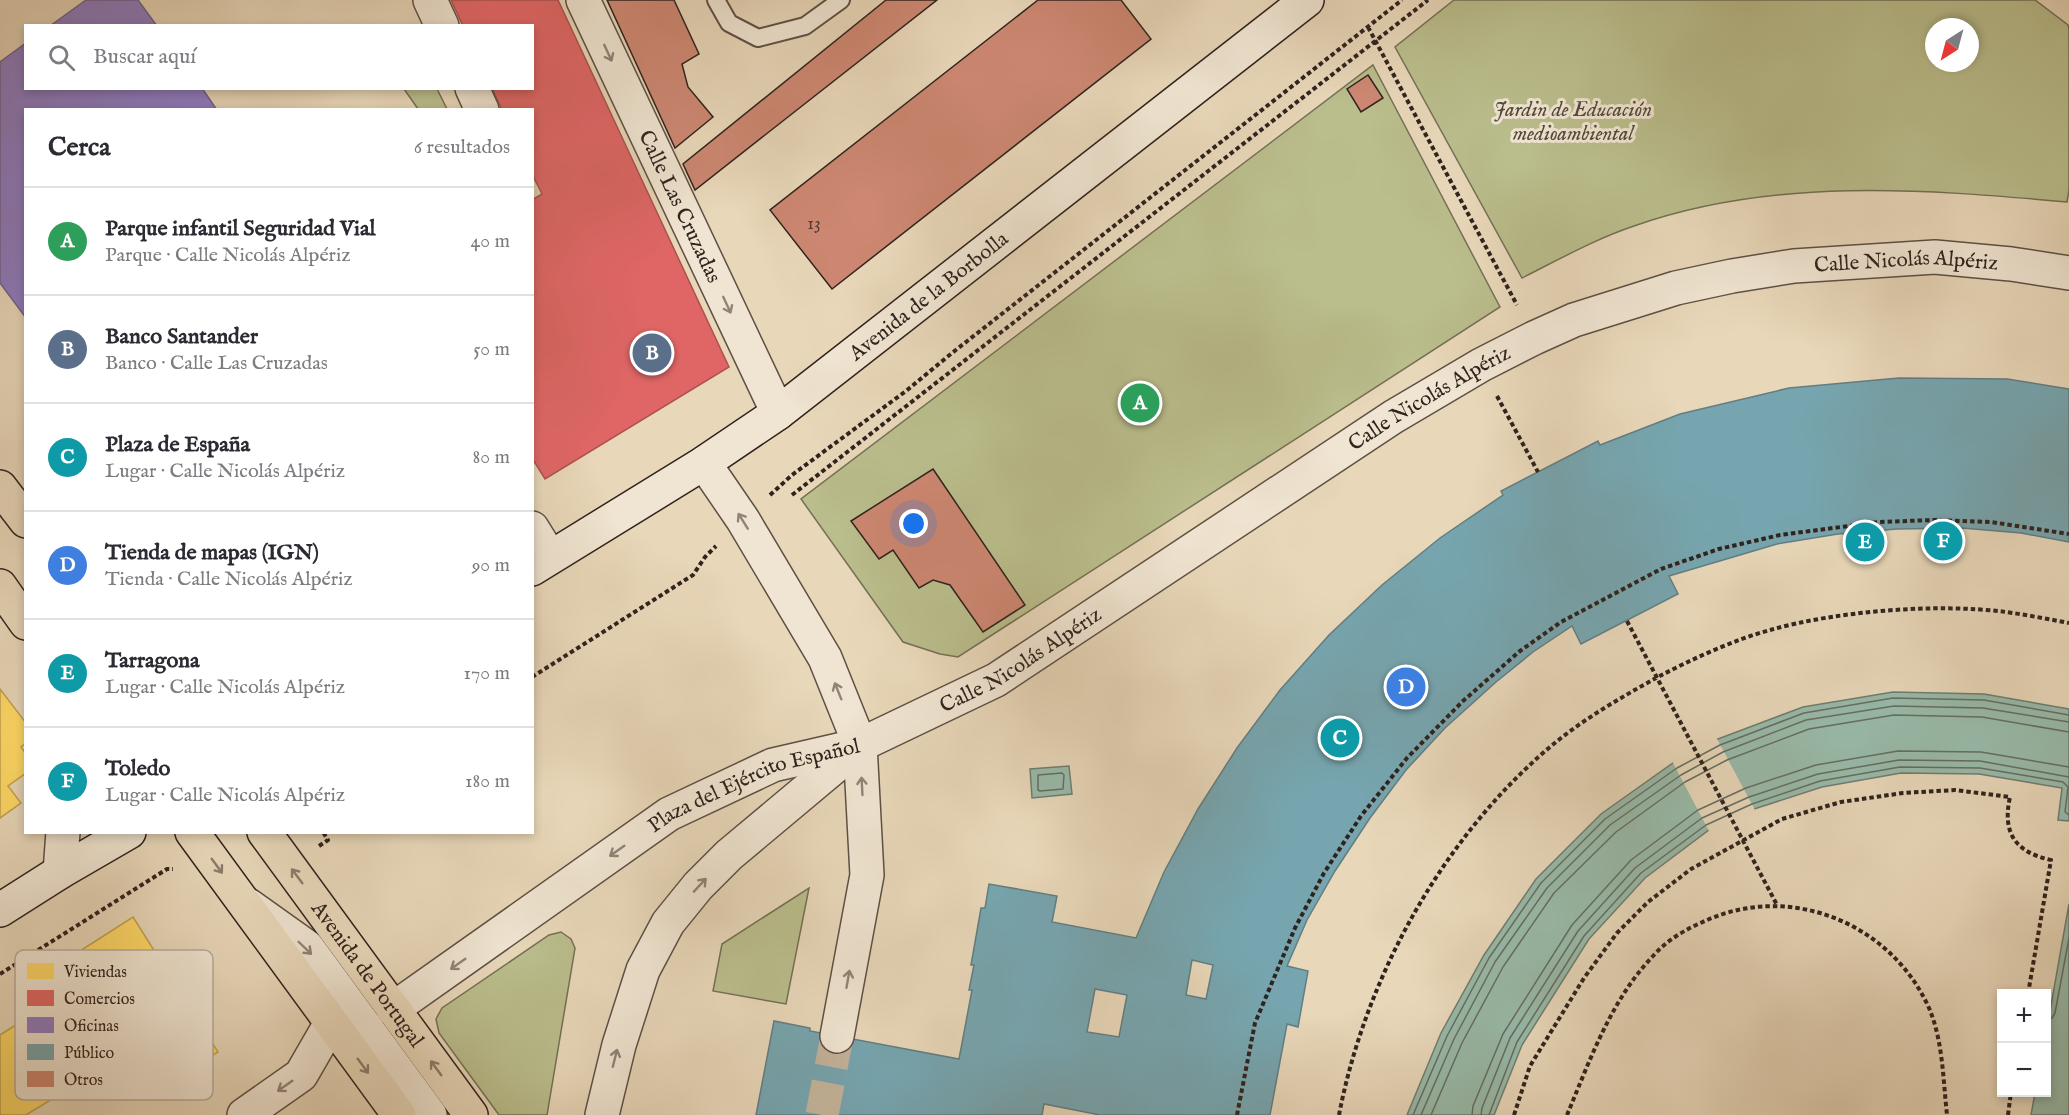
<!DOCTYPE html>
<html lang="es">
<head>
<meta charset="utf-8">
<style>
	:root { --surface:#fff; --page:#f2f2f3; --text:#2b2b33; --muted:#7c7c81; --line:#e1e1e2; --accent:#0f766e }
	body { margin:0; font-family:"IM FELL English",serif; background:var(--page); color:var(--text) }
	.controls { position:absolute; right:18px; bottom:18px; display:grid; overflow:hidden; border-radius:0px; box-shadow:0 3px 9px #0003 }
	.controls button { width:54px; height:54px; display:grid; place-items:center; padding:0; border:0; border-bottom:2px solid var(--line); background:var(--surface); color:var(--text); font:30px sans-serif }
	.compass { position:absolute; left:1925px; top:18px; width:54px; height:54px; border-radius:50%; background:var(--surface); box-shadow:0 3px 9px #0003; rotate:216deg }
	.you { position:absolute; left:914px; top:524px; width:21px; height:21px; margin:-15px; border:4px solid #fff; border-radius:50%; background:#1a73e8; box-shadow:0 0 0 9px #1a73e833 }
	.badge { display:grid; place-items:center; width:39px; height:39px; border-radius:50%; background:var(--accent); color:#fff; font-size:20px; font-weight:700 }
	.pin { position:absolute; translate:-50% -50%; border:3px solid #fff; box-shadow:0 2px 6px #0006 }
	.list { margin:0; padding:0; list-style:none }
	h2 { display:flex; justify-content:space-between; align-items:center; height:78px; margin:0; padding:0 24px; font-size:26px }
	h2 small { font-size:20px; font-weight:400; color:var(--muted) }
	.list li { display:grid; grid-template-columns:39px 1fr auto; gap:18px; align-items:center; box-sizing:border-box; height:108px; padding:0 24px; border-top:2px solid var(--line) }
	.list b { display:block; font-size:22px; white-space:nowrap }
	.list p { margin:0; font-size:20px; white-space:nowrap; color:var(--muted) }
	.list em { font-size:20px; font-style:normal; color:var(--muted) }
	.icon { flex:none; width:33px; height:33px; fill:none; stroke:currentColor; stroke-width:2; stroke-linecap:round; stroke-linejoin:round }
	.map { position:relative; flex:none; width:2069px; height:1115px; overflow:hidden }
	.search { position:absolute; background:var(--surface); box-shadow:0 3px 9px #0003; left:24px; top:24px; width:510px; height:66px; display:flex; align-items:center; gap:15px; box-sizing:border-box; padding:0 21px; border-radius:0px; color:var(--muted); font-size:22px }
	.panel { position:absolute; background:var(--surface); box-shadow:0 3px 9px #0003; left:24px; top:108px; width:510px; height:726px; border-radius:0px }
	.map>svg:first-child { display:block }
	.green { fill:#babd8c; stroke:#747055; stroke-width:1.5; fill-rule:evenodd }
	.water { fill:#98baa9; stroke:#6e7e71; stroke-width:1.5 }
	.pier { fill:#e8d7b9 }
	.homes { fill:#ffd966; stroke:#c1a250; stroke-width:1.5 }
	.shops { fill:#e06666; stroke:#ab5250; stroke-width:1.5 }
	.offices { fill:#8e7cc3; stroke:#726192; stroke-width:1.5 }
	.public { fill:#76a5af; stroke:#617e84; stroke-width:1.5; fill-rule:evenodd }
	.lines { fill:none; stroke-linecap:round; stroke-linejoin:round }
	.shore { stroke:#646e64; stroke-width:1.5 }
	.building { fill:#cd8772; stroke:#2f231e; stroke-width:1.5 }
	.minor-tunnel { stroke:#c3b39a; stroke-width:33; stroke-dasharray:33 16; stroke-linecap:butt }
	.service-casing { stroke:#5d5045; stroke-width:20 }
	.minor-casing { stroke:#5d5045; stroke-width:36 }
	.secondary-casing { stroke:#2f231e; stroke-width:36 }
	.primary-casing { stroke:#2f231e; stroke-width:36 }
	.path { stroke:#2f231e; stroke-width:4; stroke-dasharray:4.5 3; stroke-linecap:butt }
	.service { stroke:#f0e5d2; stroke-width:16 }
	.minor { stroke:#f0e5d2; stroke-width:33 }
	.secondary { stroke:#f0e5d2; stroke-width:33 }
	.primary { stroke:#e8d7b9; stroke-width:33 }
	.oneway { stroke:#908478 }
	.oneway2 { stroke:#8c7d6c }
	.labels { text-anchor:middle; stroke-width:6; stroke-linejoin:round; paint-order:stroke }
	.number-label { font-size:18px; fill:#563c33 }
	.park-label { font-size:21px; font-style:italic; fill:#524a3a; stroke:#f0e5d2 }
	.street-label { font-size:21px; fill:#2f231e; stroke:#f0e5d2 }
	.key { fill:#f0e5d2; stroke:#b6ab9c; stroke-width:1.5 }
	.key-label { font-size:16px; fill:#2f231e }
</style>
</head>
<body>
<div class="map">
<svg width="2069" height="1115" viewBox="0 0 2069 1115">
	<rect width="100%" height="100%" fill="#e8d7b9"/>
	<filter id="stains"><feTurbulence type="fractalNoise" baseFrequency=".00333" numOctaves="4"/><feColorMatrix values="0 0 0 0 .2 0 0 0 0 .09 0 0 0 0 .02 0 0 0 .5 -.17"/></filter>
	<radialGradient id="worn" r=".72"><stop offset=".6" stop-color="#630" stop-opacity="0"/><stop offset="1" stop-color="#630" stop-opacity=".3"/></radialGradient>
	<path class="green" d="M1454,0H2035L2068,25L2069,29V190L2067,202C1923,189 1772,177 1634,226C1595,239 1558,260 1522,278L1395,47ZM1934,27H1970V63H1934Z
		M1373,65L1500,307L958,657L940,654L903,642L801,499Z
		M404,89H437L447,109H418Z
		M809,888L786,1004L713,991L722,944Z
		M561,932L571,939L575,948L547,1115H499L439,1033L436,1019L442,1008L549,935Z"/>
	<path class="water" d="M1893,692L1984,694L2069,709V821L2058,820L2062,788L1979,774L1901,773L1822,787L1754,809L1709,830L1645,878L1589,939L1522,1045L1494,1115H1407L1441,1033L1484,955L1536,879L1601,814L1673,763L1718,739L1803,707Z
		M1069,766L1072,794L1032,798L1030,769Z
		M2069,904V1115H2031L2035,1093L2046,1092L2047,1028Z"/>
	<path class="pier" d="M1716,737L1756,812L1710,833L1672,761Z"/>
	<path class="homes" d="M0,689L26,723V743L21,747L26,754V773L8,786L21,803L0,818Z
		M133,917L218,1052L168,1083L139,1036L125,1044L90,988L103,979L83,949Z
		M86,981L125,1044L98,1061L103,1068L26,1115H0V1035Z"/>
	<path class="shops" d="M451,0H558L729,367L545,479L532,458V200L542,194L532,174V110H502L492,88H532V26H463Z"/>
	<path class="offices" d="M86,0H138L157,26H50Z
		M26,43V88H202L217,110H26V318L0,283V62Z"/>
	<path class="public" d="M1899,378L2007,379L2069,389V542L2021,533L1962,528L1897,529L1838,534L1777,544L1669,576L1678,594L1581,644L1572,626L1533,652L1496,682L1445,728L1406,770L1370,818L1335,871L1307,920L1287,966L1308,971L1298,1027L1287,1024L1270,1115H1100L1044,1104L1042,1115H756L774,1021L810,1028V1031L959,1059L972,990H969L974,965H971L981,908H985L989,884L1057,896L1052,922L1136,938L1164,872L1198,809L1237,748L1280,690L1329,635L1382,585L1440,538L1503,495L1501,491L1598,441L1600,445L1680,414L1789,388ZM1192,960L1213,965L1206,999L1186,995ZM1095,989L1127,995L1119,1037L1087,1032Z"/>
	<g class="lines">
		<path class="shore" d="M1062,773L1064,775L1063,789L1040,791L1038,790V775Z
			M2046,1019L2052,1018L2055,1013L2069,938
			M1413,1115L1447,1036L1489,958L1541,883L1605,819L1677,768L1720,745L1804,713L1893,698L1984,700L2069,715
			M1421,1115L1454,1039L1495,962L1547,888L1610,825L1681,775L1723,752L1806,720L1894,706L1983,708L2069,722
			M1431,1115L1462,1043L1503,967L1554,893L1616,832L1685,782L1727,760L1809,729L1894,715L1982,717L2069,732
			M1472,1115L1473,1106L1503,1034L1572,925L1631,860L1698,810L1746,788L1816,765L1898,751L1981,752L2069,767
			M1481,1115L1482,1108L1510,1038L1578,931L1635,868L1702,818L1749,797L1818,774L1899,760L1980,761L2069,777
			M1489,1115L1517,1042L1584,936L1641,873L1706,825L1752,804L1820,781L1900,767L1980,768L2063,782L2068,787L2065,812L2069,815"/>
	</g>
	<path class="building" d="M607,0H674L699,54L682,64L688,87L713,117L675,148Z
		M886,0H937L695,190L683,164Z
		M1038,0H1121L1151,39L832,289L770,210Z
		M1368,75L1383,98L1361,112L1347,89Z
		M933,469L1025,605L983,632L950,585L933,580L919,588L893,550L879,559L851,521Z"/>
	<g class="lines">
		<path class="minor-tunnel" d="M822,1115L837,1036"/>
		<defs>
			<path id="service" d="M716,0L729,23L758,38L805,26L841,0"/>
			<g id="minor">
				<path d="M430,0L442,26"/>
				<path id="s1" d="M583,0L778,413"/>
				<path d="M472,88L482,110"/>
				<path d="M704,463L743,520L825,658L860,745L867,875L837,1036"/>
				<path d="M532,528L550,557"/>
				<path d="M60,872L63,832"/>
				<path d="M248,905L307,947L430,1115"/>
				<path id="s2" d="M393,1009L669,814L773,765L860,745L996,680L1393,417L1481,365L1534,338L1574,320L1676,288L1732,276L1794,266L1935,257L2011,264L2069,273"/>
				<path d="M244,1115L301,1075L331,1023"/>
				<path d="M602,1115L619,1045L643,970L668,923L698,886L729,855L858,747"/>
			</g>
			<g id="secondary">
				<path id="s3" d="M532,569L704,463L778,413L1307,0"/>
				<path d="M0,910L60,872L129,832"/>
			</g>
			<g id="primary">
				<path d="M0,487L26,521"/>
				<path d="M0,586L26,623"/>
				<path d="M192,832L399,1115"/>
				<path id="s4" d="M264,832L471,1115"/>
			</g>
		</defs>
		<use href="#service" class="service-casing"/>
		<use href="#minor" class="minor-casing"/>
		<use href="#secondary" class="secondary-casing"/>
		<use href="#primary" class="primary-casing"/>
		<path class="path" d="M1368,27L1517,305
			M1497,396L1538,472
			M770,495L792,475L906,391L952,353L1402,0
			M792,495L1428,0
			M1627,621L1777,905
			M532,677L693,575L705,557L716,546
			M319,846L328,840L323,832
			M0,974L167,869H173
			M1237,1115L1255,1023L1295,928L1324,873L1361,816L1407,758L1463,701L1520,651L1561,622L1661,569L1719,549L1780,535L1879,522L1934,520L1991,522L2069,534
			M1339,1115C1366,975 1445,833 1556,742C1587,717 1622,697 1656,678C1690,660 1733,640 1770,630C1837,611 1937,603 2006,612C2027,615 2048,619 2069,623
			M1514,1115L1530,1066L1584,978L1617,933L1648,902L1691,869L1782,819L1841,802L1903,793L1955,790L2010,797C2002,833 2015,852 2051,860L2028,994
			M1567,1115C1590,1060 1611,1000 1653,956C1667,940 1686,929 1705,921C1790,882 1891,923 1929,1008C1943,1041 1943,1079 1947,1115
			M2008,1115L2011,1092"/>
		<use href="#service" class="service"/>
		<use href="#minor" class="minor"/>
		<use href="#secondary" class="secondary"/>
		<use href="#primary" class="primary"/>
	</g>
	<defs><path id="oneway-shaft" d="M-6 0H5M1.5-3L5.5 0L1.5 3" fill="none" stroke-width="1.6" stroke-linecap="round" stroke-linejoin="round" transform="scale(1.5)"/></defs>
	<g class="oneway">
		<use href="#oneway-shaft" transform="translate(608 53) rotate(65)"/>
		<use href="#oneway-shaft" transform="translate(727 305) rotate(65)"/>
		<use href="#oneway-shaft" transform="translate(743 521) rotate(-122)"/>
		<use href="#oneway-shaft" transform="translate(838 691) rotate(-112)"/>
		<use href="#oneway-shaft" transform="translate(862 786) rotate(-93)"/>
		<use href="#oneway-shaft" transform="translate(617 851) rotate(145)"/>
		<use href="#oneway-shaft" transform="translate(700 885) rotate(-47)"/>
		<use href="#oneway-shaft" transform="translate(305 948) rotate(44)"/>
		<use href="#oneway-shaft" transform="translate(458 964) rotate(145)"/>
		<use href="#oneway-shaft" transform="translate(848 979) rotate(-80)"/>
		<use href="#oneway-shaft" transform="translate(615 1058) rotate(-76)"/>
		<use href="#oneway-shaft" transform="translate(285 1086) rotate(145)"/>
	</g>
	<g class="oneway2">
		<use href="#oneway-shaft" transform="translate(217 866) rotate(54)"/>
		<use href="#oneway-shaft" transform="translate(297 876) rotate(-127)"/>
		<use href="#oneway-shaft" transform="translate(363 1066) rotate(54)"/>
		<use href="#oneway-shaft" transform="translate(436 1068) rotate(-126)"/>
	</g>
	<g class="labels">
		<g class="number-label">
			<text x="814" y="229">13</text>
		</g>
		<g class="park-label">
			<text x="1573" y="116">Jardin de Educación<tspan x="1573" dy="24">medioambiental</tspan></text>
		</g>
		<g class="street-label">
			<text dy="7" stroke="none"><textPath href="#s1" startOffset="228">Calle Las Cruzadas</textPath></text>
			<text dy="7" stroke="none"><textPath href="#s2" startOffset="1714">Calle Nicolás Alpériz</textPath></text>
			<text dy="7" stroke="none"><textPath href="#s3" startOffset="482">Avenida de la Borbolla</textPath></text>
			<text dy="7" stroke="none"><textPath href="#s2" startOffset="1210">Calle Nicolás Alpériz</textPath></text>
			<text dy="7" stroke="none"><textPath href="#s2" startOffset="724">Calle Nicolás Alpériz</textPath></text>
			<text dy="7" stroke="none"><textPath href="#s2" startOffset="428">Plaza del Ejército Español</textPath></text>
			<text dy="7" stroke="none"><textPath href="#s4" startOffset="176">Avenida de Portugal</textPath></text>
		</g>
	</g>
	<rect x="15" y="950" width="198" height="150" rx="9" class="key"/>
	<rect x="27" y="963" width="27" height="16" fill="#ffd966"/>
	<rect x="27" y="990" width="27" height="16" fill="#e06666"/>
	<rect x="27" y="1017" width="27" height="16" fill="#8e7cc3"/>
	<rect x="27" y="1044" width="27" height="16" fill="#76a5af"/>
	<rect x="27" y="1071" width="27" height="16" fill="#cd8772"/>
	<g class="key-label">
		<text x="64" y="977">Viviendas</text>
		<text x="64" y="1004">Comercios</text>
		<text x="64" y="1031">Oficinas</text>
		<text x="64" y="1058">Público</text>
		<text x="64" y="1085">Otros</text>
	</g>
	<rect width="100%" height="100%" filter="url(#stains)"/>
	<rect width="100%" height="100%" fill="url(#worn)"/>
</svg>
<div class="controls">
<button>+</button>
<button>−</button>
</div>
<svg class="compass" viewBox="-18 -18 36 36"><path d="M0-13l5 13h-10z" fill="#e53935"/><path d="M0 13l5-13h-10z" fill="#7c7c81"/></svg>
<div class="you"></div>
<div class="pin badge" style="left:1140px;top:403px;background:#2e9e5b">A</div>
<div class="pin badge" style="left:652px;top:353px;background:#5c6f8a">B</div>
<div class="pin badge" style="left:1340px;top:738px;background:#0f9aa8">C</div>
<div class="pin badge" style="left:1406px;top:687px;background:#3f7fe0">D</div>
<div class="pin badge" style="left:1865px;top:542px;background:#0f9aa8">E</div>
<div class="pin badge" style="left:1943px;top:541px;background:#0f9aa8">F</div>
<div class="search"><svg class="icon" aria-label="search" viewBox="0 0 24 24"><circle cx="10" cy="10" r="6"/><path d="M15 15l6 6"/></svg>Buscar aquí</div>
<section class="panel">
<h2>Cerca<small>6 resultados</small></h2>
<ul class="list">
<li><span class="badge" style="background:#2e9e5b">A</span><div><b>Parque infantil Seguridad Vial</b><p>Parque · Calle Nicolás Alpériz</p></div><em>40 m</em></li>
<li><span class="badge" style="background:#5c6f8a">B</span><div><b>Banco Santander</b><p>Banco · Calle Las Cruzadas</p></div><em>50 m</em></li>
<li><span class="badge" style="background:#0f9aa8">C</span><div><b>Plaza de España</b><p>Lugar · Calle Nicolás Alpériz</p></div><em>80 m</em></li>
<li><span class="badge" style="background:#3f7fe0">D</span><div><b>Tienda de mapas (IGN)</b><p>Tienda · Calle Nicolás Alpériz</p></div><em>90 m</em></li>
<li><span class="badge" style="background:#0f9aa8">E</span><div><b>Tarragona</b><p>Lugar · Calle Nicolás Alpériz</p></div><em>170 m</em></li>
<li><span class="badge" style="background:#0f9aa8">F</span><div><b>Toledo</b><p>Lugar · Calle Nicolás Alpériz</p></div><em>180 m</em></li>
</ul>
</section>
</div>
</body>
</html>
